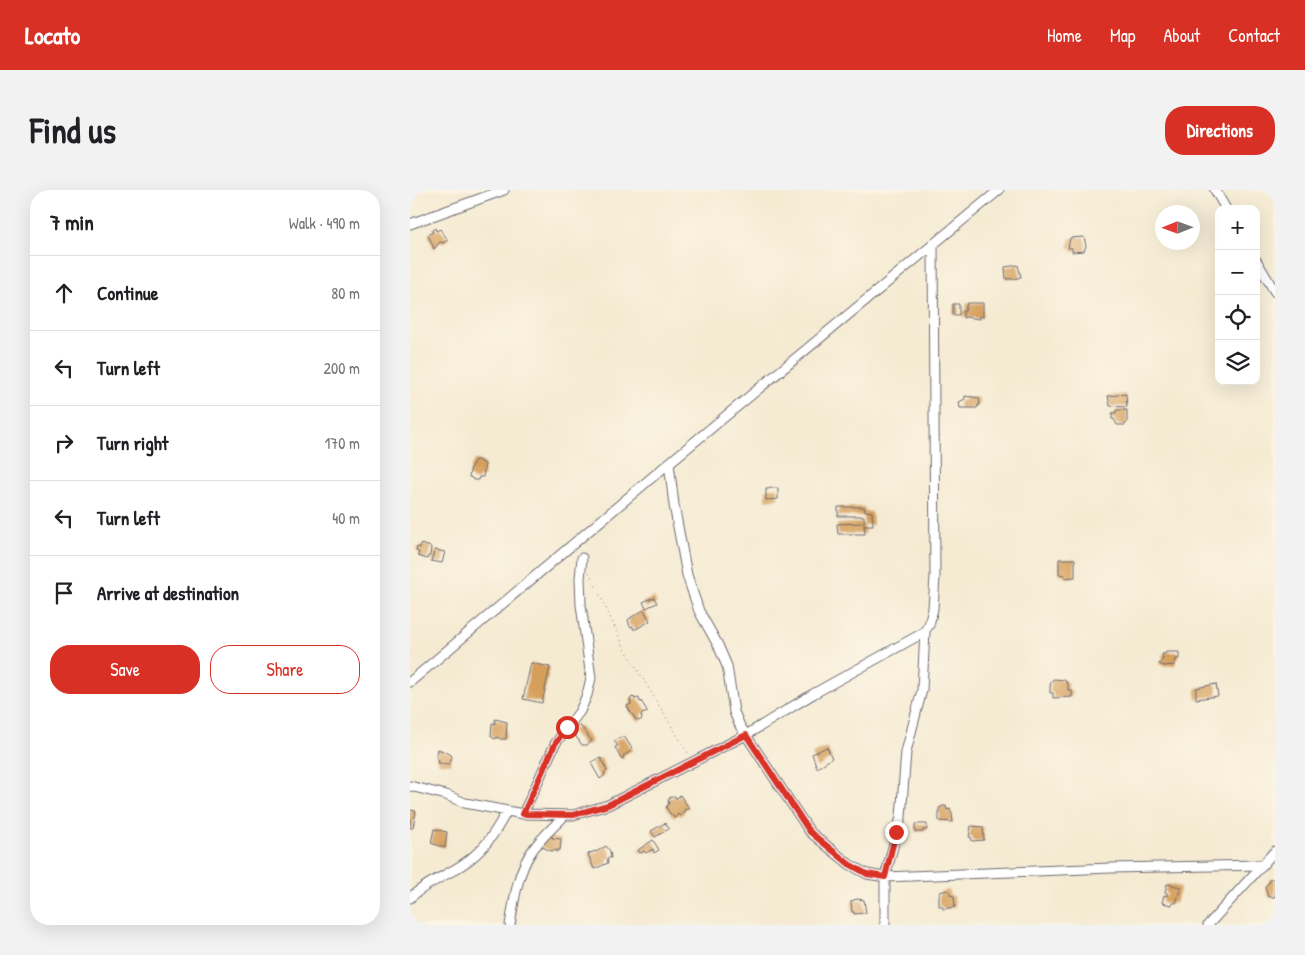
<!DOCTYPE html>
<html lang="en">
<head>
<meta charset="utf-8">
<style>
	:root { --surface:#fff; --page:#f2f2f2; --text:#202124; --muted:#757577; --line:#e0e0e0; --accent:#d93025 }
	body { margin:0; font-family:"Patrick Hand",sans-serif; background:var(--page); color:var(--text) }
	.controls { position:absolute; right:15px; top:15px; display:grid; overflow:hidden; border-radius:10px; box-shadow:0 5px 20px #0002 }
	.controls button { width:45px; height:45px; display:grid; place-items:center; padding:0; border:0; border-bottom:1px solid var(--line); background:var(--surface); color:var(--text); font:25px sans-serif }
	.compass { position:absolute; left:745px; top:15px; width:45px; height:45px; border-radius:50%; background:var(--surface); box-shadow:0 5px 20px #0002; rotate:269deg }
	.stop { position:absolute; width:15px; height:15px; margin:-11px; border:4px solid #d93025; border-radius:50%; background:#fff }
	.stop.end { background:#d93025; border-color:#fff; box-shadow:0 1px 5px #0008 }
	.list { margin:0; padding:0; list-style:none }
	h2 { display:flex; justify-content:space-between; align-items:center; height:65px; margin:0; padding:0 20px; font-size:21px }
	h2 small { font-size:16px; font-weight:400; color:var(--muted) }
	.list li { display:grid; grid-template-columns:32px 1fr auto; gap:15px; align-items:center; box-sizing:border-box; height:75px; padding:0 20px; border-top:1px solid var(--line) }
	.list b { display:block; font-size:19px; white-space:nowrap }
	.list em { font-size:16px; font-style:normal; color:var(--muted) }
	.actions { display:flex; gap:10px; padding:15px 20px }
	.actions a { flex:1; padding:11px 0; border:1px solid var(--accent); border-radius:20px; text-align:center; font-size:18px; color:var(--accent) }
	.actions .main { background:var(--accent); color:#fff }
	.icon { flex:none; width:28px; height:28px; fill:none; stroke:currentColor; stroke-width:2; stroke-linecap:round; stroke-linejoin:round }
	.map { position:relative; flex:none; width:865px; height:735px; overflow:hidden; border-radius:20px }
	header { display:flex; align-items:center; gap:30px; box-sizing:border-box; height:70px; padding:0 25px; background:var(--accent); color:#fff }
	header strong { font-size:24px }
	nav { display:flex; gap:28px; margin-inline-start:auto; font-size:18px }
	.intro { display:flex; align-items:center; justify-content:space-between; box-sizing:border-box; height:120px; padding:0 30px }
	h1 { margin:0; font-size:35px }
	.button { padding:12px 22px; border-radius:20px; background:var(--accent); color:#fff; font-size:18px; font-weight:700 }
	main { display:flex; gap:30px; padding:0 30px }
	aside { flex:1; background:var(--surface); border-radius:20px; box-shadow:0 5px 20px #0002 }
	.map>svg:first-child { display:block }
	.building { fill:#d59f5a }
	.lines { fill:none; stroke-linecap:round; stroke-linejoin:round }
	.minor-casing { stroke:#6c6870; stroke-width:11 }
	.path { stroke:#6c6870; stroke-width:1; stroke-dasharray:1 4; stroke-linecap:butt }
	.minor { stroke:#fff; stroke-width:9 }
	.route { stroke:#d93025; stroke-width:6 }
</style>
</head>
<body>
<header>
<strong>Locato</strong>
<nav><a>Home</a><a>Map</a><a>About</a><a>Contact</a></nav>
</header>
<div class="intro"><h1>Find us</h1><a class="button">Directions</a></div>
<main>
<aside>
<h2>7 min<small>Walk · 490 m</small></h2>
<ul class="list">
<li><svg class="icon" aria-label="ahead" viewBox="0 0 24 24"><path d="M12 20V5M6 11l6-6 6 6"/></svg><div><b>Continue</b></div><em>80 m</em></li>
<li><svg class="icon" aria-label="left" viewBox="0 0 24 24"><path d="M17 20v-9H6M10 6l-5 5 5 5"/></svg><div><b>Turn left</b></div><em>200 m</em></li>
<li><svg class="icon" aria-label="right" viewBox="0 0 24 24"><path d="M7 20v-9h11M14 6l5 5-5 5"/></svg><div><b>Turn right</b></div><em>170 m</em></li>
<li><svg class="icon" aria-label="left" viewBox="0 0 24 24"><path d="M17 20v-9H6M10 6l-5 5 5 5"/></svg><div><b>Turn left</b></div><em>40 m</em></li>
<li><svg class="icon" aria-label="arrive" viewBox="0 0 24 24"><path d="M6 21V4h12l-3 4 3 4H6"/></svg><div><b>Arrive at destination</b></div></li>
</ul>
<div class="actions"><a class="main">Save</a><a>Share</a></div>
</aside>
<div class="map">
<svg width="865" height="735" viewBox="0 0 865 735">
	<rect width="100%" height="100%" fill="#fcf5e5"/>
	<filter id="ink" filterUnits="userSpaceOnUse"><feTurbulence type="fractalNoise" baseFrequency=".02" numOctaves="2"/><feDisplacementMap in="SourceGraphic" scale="10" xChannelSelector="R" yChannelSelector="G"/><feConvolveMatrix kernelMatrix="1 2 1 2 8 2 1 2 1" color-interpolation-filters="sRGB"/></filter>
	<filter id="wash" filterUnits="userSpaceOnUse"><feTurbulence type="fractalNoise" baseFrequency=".0096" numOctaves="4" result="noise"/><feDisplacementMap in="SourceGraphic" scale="20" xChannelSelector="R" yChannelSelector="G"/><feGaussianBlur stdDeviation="1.12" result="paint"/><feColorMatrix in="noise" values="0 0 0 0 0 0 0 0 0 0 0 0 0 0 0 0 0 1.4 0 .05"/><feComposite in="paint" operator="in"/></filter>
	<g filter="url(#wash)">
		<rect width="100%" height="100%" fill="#f5ebd3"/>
		<g id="blocks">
			<path class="building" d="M25,38L26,41L30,39L38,50L33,53L30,52L24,59L18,45L23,42L22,40Z
				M674,47L676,56L674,61L662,62V58H658L660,48Z
				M608,75L611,87L604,89H596L595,77Z
				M557,113H573V127L570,126V129L556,127L553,128V121H555Z
				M543,114H549V125H543Z
				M716,204L717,217L700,216L698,206Z
				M555,206L569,208L570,215H568L567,218H550L549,212L555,209Z
				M706,220H717V232L715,235H707L704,229H702V223H706Z
				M65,270H68L75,274L73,287H69L68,290H63L62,288L59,287L61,276Z
				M360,298H368V309L356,310V299H359Z
				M428,317H454L455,321L462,322L463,335H454V326H428Z
				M452,333L454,335L455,344H428L427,334Z
				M11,354L21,357L20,366H18L17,369L8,366L9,362L6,361L7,357L10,358Z
				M25,360L35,362L32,373L21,371Z
				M649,369H665V387L655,388L654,385L649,384Z
				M244,407L247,413L236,418L233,412Z
				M234,420L240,431L226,439H223V436L220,437L218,430L220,428Z
				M756,462H769V469H766L765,475L754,476L749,474L753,469L752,464H755Z
				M121,473L140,477L132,513L113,509Z
				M644,489L655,490L656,493H658V500H662V507L643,508V503H640V497L641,491Z
				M806,494L808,506L786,509V498Z
				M222,507L225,508L224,509L229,508L230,512L231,511L238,522L231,524L232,529L229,531L225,529L223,525H222L217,516L221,514L220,510Z
				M85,529L97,532L96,549H90L88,547L84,549L81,546L82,533L85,534Z
				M170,535L182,551L177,555H172L162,541Z
				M214,546L223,560L213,566L214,568L211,569L205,557L208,556L204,551Z
				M417,557L422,568L407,578L402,564Z
				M28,559L40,564L42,566L40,574L28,573L29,570H26Z
				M191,568L197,581L194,583L195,585L190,589L182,575L183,571Z
				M270,605L279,618L274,620V623L270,626L268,624L265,628L261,625L256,617L259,613L258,611L260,607H266V609Z
				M533,616H536L537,620L540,619L542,624L543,632L529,631V618Z
				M0,620L6,621L3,638H0Z
				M255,633L259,639L245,647L241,641Z
				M505,634H517V640H513V642H505Z
				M561,636L573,637L574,650L562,651L561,647H559Z
				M24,639L37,642L35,658L21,653Z
				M140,645L142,646V648L151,649L150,660H147V662L145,660L141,661L130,656Z
				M243,650L249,660L244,663L243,659L236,663L234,661L231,663L229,662L228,660Z
				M196,656L200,661L201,668H197L198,673L184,679L178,664L185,661L186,662Z
				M862,689L865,690V707H858L855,697L858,693H859V690Z
				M757,694L771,697L766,713H762V715L752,713L754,705L757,706V703L755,702Z
				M537,700L540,701V705L544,706L545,717L533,719L532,716H529V706L530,702Z
				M447,709L454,710L456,723L444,724V722H442L441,711Z"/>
		</g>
	</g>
	<g filter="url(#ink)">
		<use href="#blocks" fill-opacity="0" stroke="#6c6870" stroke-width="1"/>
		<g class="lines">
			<defs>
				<path id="minor" d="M805,0L816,19
					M0,34L94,0
					M846,70L865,102
					M259,273L264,315L277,385L289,421L308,455L317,476L324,522L330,536L400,642L439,674L457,684L475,687L701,678L852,675
					M0,492L259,273L589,0
					M0,596L36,605L55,613L113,624L163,625L198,615L336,545L403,504L513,443L519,435L523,419L525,386L523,54
					M113,624L145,554L170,521L177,505L181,488L171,415L170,388L172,368
					M0,708C18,690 46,683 65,665C79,653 88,637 97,621
					M100,735C104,711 107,685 120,664C129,649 143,638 154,626
					M475,735V687L491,627L496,562L512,500L515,441
					M798,735L865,661"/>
			</defs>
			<use href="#minor" class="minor-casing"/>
			<path class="path" d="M179,382L215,459L279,565"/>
			<use href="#minor" class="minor"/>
		</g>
	</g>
	<g class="lines" filter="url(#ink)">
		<path class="route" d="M157,537L145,554L113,624L163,625L198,615L336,545L400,642L439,674L457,684L475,687L486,642"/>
	</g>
</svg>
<div class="controls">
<button>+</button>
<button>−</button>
<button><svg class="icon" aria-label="locate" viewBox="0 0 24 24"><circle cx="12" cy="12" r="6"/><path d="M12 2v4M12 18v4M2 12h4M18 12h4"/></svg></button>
<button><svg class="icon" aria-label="layers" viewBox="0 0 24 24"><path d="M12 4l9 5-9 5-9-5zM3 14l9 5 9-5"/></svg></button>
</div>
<svg class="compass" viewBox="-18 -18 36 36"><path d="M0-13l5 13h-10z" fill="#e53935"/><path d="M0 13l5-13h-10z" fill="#757577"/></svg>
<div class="stop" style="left:157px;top:537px"></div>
<div class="stop end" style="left:486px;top:642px"></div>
</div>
</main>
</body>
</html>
